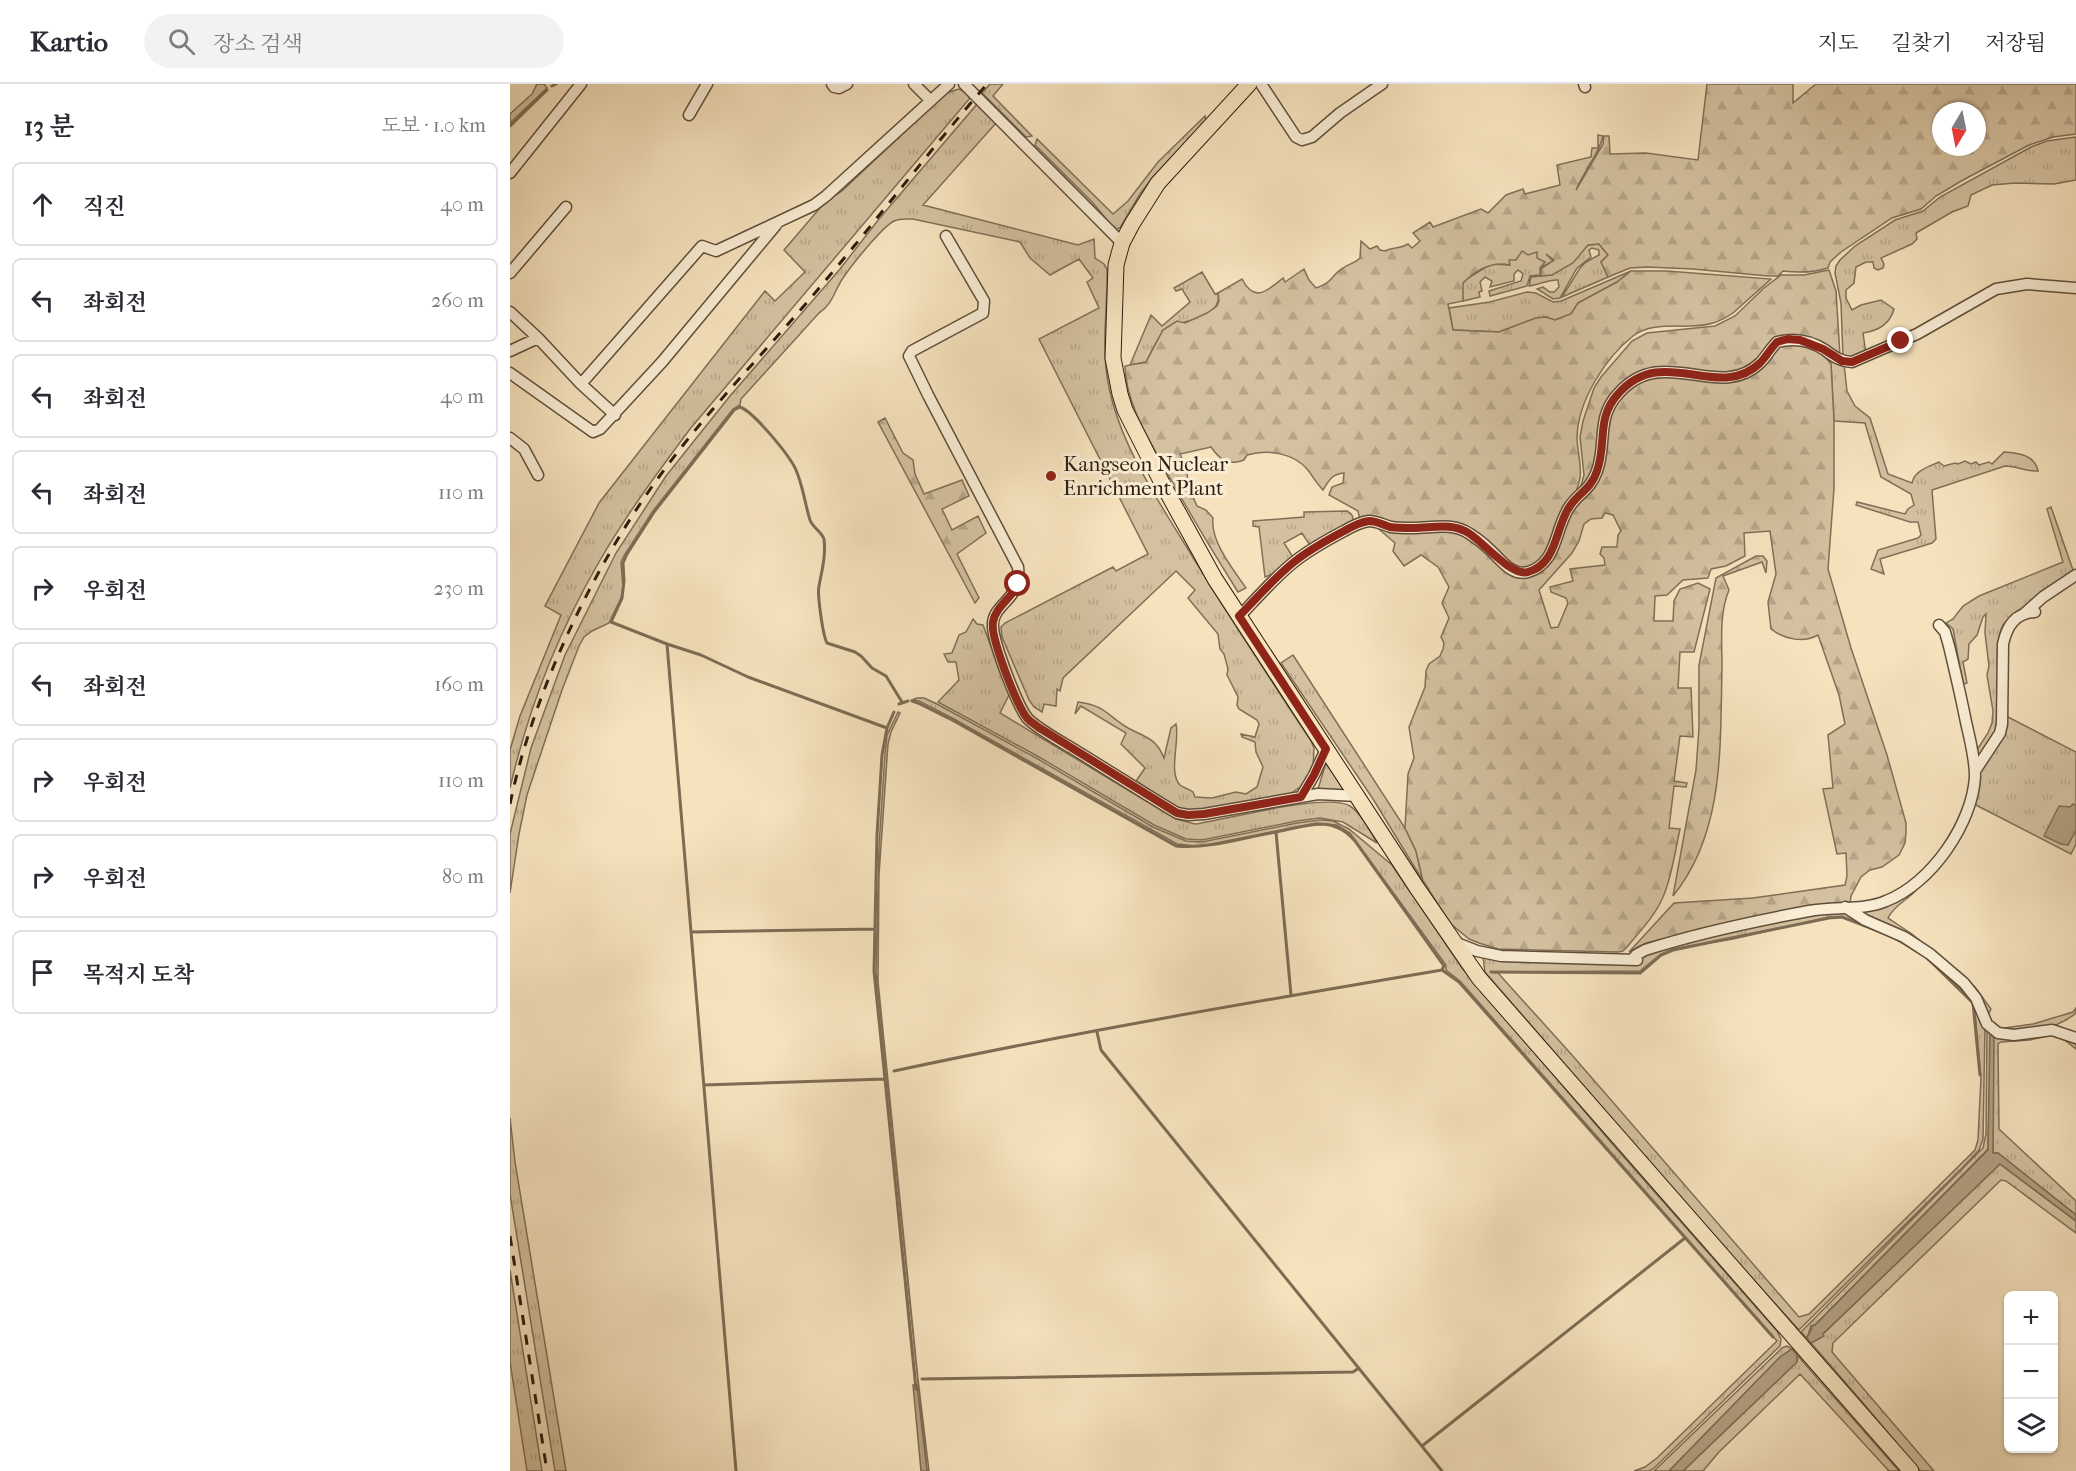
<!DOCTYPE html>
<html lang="ko">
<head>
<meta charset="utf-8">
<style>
	:root { --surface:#fff; --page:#f2f2f3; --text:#2b2b33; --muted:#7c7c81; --line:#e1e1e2 }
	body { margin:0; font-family:"IM FELL French Canon","Noto Serif KR",serif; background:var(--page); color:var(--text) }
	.controls { position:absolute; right:18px; bottom:18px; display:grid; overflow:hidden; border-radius:9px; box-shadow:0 2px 4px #0004 }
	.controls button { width:54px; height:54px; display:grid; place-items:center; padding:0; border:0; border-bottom:2px solid var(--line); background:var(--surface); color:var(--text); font:30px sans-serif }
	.compass { position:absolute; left:1422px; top:18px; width:54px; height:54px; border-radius:50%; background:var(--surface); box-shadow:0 2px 4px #0004; rotate:190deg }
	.stop { position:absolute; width:18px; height:18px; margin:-14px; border:4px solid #8f2418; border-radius:50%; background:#fff }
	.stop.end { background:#8f2418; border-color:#fff; box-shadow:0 2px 6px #0008 }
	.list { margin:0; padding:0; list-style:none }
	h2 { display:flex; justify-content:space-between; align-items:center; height:78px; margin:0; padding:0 24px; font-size:26px }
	h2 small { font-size:20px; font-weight:400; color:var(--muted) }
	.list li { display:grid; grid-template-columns:39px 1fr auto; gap:18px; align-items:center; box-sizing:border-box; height:84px; margin:0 12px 12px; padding:0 12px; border:2px solid var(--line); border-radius:9px }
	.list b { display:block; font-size:22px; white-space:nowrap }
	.list em { font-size:20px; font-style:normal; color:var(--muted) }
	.icon { flex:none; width:33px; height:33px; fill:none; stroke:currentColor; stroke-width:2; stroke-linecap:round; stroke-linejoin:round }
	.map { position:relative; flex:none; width:1566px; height:1387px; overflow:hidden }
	header { display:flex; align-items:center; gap:36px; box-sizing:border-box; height:84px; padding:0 30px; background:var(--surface); border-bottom:2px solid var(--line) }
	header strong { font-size:28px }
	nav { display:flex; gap:33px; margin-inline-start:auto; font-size:21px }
	.search { width:420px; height:54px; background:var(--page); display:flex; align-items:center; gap:15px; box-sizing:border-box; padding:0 21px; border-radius:33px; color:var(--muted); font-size:22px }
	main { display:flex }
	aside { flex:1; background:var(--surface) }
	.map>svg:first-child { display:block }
	.grass { fill:url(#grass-tufts); stroke:#816f57; stroke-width:1.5; fill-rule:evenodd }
	.forest { fill:url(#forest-firs); stroke:#816f57; stroke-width:1.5; fill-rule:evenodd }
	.water { fill:#b2a082; stroke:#7d6c54; stroke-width:1.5 }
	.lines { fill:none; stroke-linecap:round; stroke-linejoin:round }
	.stream { stroke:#7d6c54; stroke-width:3 }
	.street-casing { stroke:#604e3a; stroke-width:13 }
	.primary-casing { stroke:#2e1d0e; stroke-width:17 }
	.street { stroke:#f9edd5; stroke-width:10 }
	.primary { stroke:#f6e3be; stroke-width:15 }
	.rail { stroke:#2e1d0e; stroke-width:3; stroke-dasharray:10 10; stroke-linecap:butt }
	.route { stroke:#8f2418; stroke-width:8 }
	.poi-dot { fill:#8f2418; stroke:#f9edd5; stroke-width:2 }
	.labels { text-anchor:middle; stroke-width:6; stroke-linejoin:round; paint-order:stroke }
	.poi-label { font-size:21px; fill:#2e1d0e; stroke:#f9edd5; text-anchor:start }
</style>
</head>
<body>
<header>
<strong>Kartio</strong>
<div class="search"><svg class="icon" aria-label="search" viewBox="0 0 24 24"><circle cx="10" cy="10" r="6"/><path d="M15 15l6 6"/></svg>장소 검색</div>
<nav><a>지도</a><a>길찾기</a><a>저장됨</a></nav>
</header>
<main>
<aside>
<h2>13 분<small>도보 · 1.0 km</small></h2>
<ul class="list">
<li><svg class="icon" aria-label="ahead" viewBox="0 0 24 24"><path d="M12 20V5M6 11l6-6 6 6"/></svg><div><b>직진</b></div><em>40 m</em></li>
<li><svg class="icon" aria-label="left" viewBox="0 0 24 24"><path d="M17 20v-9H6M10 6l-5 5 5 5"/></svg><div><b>좌회전</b></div><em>260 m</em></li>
<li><svg class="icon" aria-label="left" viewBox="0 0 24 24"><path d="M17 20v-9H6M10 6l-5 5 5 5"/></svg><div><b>좌회전</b></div><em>40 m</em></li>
<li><svg class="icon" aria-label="left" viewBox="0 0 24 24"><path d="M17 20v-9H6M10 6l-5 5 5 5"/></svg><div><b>좌회전</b></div><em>110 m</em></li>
<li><svg class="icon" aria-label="right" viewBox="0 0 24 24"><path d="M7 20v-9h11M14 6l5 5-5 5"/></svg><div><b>우회전</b></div><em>230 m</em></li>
<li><svg class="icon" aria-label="left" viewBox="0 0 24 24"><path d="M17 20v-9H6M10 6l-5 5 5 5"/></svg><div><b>좌회전</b></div><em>160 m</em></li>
<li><svg class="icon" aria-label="right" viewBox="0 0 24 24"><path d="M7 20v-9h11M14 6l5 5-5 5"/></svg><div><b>우회전</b></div><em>110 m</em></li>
<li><svg class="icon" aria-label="right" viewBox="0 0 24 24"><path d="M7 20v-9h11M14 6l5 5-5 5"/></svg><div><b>우회전</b></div><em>80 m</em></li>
<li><svg class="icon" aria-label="arrive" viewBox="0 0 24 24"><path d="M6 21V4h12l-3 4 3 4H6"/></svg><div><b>목적지 도착</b></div></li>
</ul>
</aside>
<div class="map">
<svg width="1566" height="1387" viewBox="0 0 1566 1387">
	<defs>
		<pattern id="grass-tufts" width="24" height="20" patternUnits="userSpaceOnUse" patternTransform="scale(1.5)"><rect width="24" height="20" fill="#d4c1a0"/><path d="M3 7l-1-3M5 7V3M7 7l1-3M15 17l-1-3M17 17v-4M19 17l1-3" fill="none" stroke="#b6a589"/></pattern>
		<pattern id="forest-firs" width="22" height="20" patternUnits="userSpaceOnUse" patternTransform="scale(1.5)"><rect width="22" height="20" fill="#d4c1a0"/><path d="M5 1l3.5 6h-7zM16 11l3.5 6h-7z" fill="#b6a589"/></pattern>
	</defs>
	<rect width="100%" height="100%" fill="#f6e3be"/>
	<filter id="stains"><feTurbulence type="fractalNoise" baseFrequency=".00333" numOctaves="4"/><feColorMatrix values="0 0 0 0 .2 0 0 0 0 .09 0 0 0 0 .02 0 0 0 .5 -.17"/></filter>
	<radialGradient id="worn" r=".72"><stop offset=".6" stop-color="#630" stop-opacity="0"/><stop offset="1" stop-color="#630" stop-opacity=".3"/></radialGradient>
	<path class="grass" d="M27,0H34L37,4L0,39V30L22,10Z
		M480,0H493L483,12L522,52L516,53L472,9Z
		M449,5L456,8L460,14L180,345C148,388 116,431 89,478C49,547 18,626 0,704V666L10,632L51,531L35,522L89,419L255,207L265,217L295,188L274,166L315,118L332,107L436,9Z
		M468,19L486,39L413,121L568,161L584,155L585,174L594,180L597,185C598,222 591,261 598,298C608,356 645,412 676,462C716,528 758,592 801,657L804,664L803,686L793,701L780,710L689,727L669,725L626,697L635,684L611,660L616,649L571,622L565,630L568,618C597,622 596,631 618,644C635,653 646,654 654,674L661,644L666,640C670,656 658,689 670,701C674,704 679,705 683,708L685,713L702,714L726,708L736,710L747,703L753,683L746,668L745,658L732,653L731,650L745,653L749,640L747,636L729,625L727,621L728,613L717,591L718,585L714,570L710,565L708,550L678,514L685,506L666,487L553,594L550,607L547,605L546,622L534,620L532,628L524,623L519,616L492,553L491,543L495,539L603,483L606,487L638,470L529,255L589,224L577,198L583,194L569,175L540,191L520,174L510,158L403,135C396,135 390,134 384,137C372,143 341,182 333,194C324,207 323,220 309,229L231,315L230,321L223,325L143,427L115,470L111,478L113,504L111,514L99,539L82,547L74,553L69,562L52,606L17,711L9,750L0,809V750L21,664L55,571L106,469L156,392L220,312L330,185L369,135Z
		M695,32L696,37L642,94L630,110L610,144L606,145L602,142L583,119L525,61L527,55L603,130L618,117L648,78Z
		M1566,53V96L1544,100L1505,99L1482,101L1461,111L1458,122L1442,128L1406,149L1407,155L1402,160L1371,174L1374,180L1373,184L1368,186L1364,184L1363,178H1356L1346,183L1344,199L1336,206V214L1342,226L1351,221L1371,216L1384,225C1380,240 1367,247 1353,249L1356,270L1333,274L1331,219L1325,189L1326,182L1330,176L1345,162L1385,136L1413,127L1430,113L1521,63L1537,57Z
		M1089,160L1098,171L1091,178L1098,193L1052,213L1070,184L1076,178L1089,171V166L1082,164L1079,166L1081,173L1067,184L1050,214L1043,215L1027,205L1033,203L1040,208H1044L1049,203L1048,196C1040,195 1028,201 1019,202L1021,193L1042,191L1078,161Z
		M1012,167L1027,168L1036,178L1030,184V191L1020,192L1017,202L980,212L979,207L1011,197L1013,190L1008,186L1004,190V197L980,203L982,197L975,193L970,198L972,207L969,208L970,213L953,217L952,202L955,196L981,180L999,181V176Z
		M1121,187L1107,198L1068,219L1061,230L1045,236L1036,233L1026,234L989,248L943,246L939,224L980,218L1017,208L1026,209L1043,218L1051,217Z
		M692,188L705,210L708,209C713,236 671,235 655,246C649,250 640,271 636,278L620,281L641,231L652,242L680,218L672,205L666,207L664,204Z
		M1317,274L1334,280L1337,307L1345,322L1360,334L1378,390L1402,399C1404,387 1418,383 1429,378L1434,382L1445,379L1448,380L1455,377L1461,380L1466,378L1469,381L1479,378L1482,380L1494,368C1509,369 1525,371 1528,387C1516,388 1508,382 1495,382L1422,406L1426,455L1422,459L1370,475L1374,490L1361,485L1368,466L1408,454L1411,451L1408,438H1400L1346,421L1347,418L1395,430L1398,425L1404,421L1401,410L1371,393L1355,339L1324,337L1321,280Z
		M1541,423L1564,489C1549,499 1501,528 1493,541C1482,560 1491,608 1489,632C1488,649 1476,663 1467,677L1465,669L1478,649L1482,639L1483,627L1477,591L1479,582L1475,549L1476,530L1473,533L1467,551L1459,560L1458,575L1453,578L1457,599L1453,600L1443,545L1436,539L1443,535L1453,522L1469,512L1553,478L1537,425Z
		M837,427C842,430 844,432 842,439L801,463L792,449L774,459L783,473L765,489L755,493L749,443L743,442V437L794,433V428Z
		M463,535L467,540L473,541L499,611L490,629L666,735L685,740C715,736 817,708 840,722C851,729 860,747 867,759L833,738L810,734L787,737L692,756L676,755L644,741L529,673L428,618L449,596L446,578H438L434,570L442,569L449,551L456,548Z
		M783,571L895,744L906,767L913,797L863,715L771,579Z
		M407,614H414L427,620L528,675L643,743L676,757L692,758L787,739L810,736L823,737L839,745L882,781L952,884L1105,1063L1267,1247L1271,1255L1270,1262L1143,1385L1139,1387H1124L1135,1383L1147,1374L1267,1257L950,897L936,886V881L840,749L827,741L806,739L701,760L684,762L667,760L444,635L409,617L402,616Z
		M388,628L390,629L381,648L378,660L369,791L368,897L408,1295L419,1387H417L366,888L369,762L375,670L377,651Z
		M1496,632L1566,668V722L1563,720L1558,761L1566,746V760L1561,770L1462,719L1469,692Z
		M816,679L834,706L808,705Z
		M1403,802L1407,805C1397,817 1385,820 1378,834L1402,850L1439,880L1465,903L1481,925L1477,933L1457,900L1356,833L1346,824Z
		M1333,826L1395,855L1409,864L1456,903L1467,918L1475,941L1473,1055L1469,1066L1453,1083L1289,1246L1194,1141L975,888L973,873L986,876L1129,878L1130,872C1156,855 1218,846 1251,840C1277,834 1306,826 1333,826ZM1319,833H1332L1381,851L1414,869L1464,918L1471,993L1468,1056L1465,1066L1299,1230L1289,1233L1062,971L988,889L981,888L1130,887L1150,871L1163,865L1223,855Z
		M1566,924V929C1542,949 1516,947 1487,945L1523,940L1563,928Z
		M1477,947H1480L1481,954L1478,1065L1305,1241L1301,1242L1297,1254L1291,1248L1473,1064L1476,1050Z
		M1532,947L1566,957V965L1552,954L1542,951L1520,956L1491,958L1488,960L1489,1045L1566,1117V1131L1488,1069H1483V949Z
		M0,1034L5,1078L56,1387H45L0,1110Z
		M1490,1080L1566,1137V1149L1496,1097L1491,1096L1323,1259L1322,1268L1424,1387H1410L1354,1320L1301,1259L1313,1252V1250Z
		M0,1186L32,1387H17L0,1278Z
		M1277,1262L1282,1265L1270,1273L1159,1387H1144L1272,1264Z
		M1287,1271L1389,1387H1379L1290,1290L1209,1368L1193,1387H1173L1287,1278Z"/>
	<path class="forest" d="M1197,0H1283V19L1306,0H1566V50L1543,53L1519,61L1453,96L1426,112L1411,125L1382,134L1331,168L1320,178L1318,184C1303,189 1289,189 1273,187L1268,192H1258L1183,185L1137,183L1120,184L1098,193L1091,178L1098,171L1089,160L1078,161L1063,179L1042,191L1031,192V185L1044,176L1036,170L1043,177L1030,184L1035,178L1027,174V168L1018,171L1012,167L1006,176H999L1000,181C982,177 966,186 953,199V217L938,220L943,246L989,248L1026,234L1036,233L1045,236L1061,230L1068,219L1107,198L1121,187H1157L1261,195L1223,229C1217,233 1210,237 1203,239C1178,247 1145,235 1123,252C1095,274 1068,317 1067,353C1067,367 1072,381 1070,394C1067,411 1043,464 1031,476C1027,481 1017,484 1011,487L960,446L850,436L848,427L819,411L822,403L833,399L834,389C822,390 819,396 813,406C807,400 803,393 798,386C784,369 758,365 737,371L734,376C718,382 710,376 701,363L670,370L677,388L678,402L687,422L696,426L703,434C700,457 723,485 736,504L728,508C703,468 678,427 655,385C638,353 616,320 615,282L636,278L653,246L667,237L675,239L697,229L707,222L709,217L708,209L732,195C745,220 758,206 773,194L775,198L794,185L799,196L806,204C824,198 820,192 833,184C839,180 845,179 850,174L851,157L860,165L867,162L870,166L875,167C883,163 890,165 898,160L902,164L910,157L903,149L920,138L923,143L971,125L978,129L996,111L1013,105L1015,110L1050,101L1047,81L1081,73L1082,64H1088V51L1093,52C1089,71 1073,88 1066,106L1093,60L1094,52H1099L1100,70L1136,69L1188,76ZM1431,27H1467V63H1431Z
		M1319,186L1326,207L1330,272L1287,251L1269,252L1264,255L1248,275L1222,291L1144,284L1135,286L1125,291L1109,305L1086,385L1069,409L1074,391L1070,353L1073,337L1084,304L1091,293L1122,257L1137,249L1205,242L1225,232L1254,204L1271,191H1294Z
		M1279,257C1295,262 1311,266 1321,280L1324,337V404L1318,485L1341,564L1377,671L1396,739V748L1395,759L1389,771L1372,783L1360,786L1351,793L1341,812L1340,819L1295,823L1148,856L1136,859L1119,868L1164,819L1243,814L1335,801L1337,792L1336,769L1327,770L1313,705L1323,704L1318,651L1335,640L1329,611L1308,551C1294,559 1275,556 1261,545L1258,518L1266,490L1260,447L1234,449L1235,472L1216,482L1201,485L1198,494L1173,496L1157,511L1145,512L1144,537H1163L1164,517L1170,505L1188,499L1200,505L1184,568H1170L1168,604H1181L1183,653L1170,652L1164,697L1177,699L1176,703L1164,702L1159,744L1170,745C1165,767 1162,793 1153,813C1145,832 1130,847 1117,863L1113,867L1108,868L988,865L969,859L959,855L941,840L913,797L906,767L895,744L898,690L904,674L899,643L915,603L916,587L919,580L930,572L933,565L934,559L931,553L939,534L932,519L939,503L928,483L911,471L894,482L883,467L885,459L864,441L943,446L964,457L986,479L1024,491L1057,430L1078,408L1101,329L1111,313L1123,302L1146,289L1221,297C1252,294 1247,273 1265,262C1269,260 1274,258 1279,257ZM1095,429L1103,431L1111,447L1108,451L1107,463H1092L1090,470L1094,474L1095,481L1060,485L1063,497L1040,503L1041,508L1056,514L1058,519L1048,543L1041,544L1029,506L1062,469L1069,457L1074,440L1081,435L1092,434Z
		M375,334L393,369L403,376L405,390L414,410L452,396L459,412L432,425L442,446L468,432L476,449L447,470L469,514L465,519L368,338Z
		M1246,472H1253L1257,477L1256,489L1252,478L1213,492L1219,506C1209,530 1212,557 1212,583C1210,662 1215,748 1163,812L1186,686L1189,644V581L1206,494Z"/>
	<path class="water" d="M1563,720L1566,722V746L1558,761L1551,760L1534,752L1549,722L1560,723Z
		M1480,947L1483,949L1484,957L1483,1069H1488L1566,1131V1137L1490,1080L1313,1250L1314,1252L1301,1259L1297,1254L1302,1244L1301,1242L1305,1241L1478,1066Z
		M1282,1265L1287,1271V1278L1173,1387H1159L1270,1273Z
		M403,1301H407L417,1387H411Z"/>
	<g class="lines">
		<path class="stream" d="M42,2L46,0
			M0,42L37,6
			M157,560L191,571L238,593L377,644L372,671L367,751L364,887L375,995
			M402,617L408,619L444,637L666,762C700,765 732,754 766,748L781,911
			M389,620L398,617
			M377,644L384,628
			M766,748C796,742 822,730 845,757L934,882L932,886
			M181,848L365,845
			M1385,854L1408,868
			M1416,873L1463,919L1470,991
			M981,888L1130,889L1151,871L1163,866L1319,834L1332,833L1371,848
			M587,948L591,966L932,1387
			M384,987C566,948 749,917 932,886L949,898L1263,1253
			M194,1001L375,995L406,1305
			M412,1295L843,1288L849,1284
			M912,1362L1175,1154
			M226,1387L157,560L101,538L112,514L114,497L113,479L117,470L144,428L224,326L230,323C244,328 280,372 286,386C293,402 295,420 300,436C303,444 311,447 314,455C316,472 312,486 309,502C307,510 313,552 317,559L345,568L351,572L362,584L376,592L392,618"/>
		<defs>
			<path id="street" d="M322,0L324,3L329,4L337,0
				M404,0L420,16
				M454,0L612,159
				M751,0L786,53L792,56L802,53L830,29L872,0
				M1074,0L1075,3
				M179,31L197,0
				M0,89L71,0
				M436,152L474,217L473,229L402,267L399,272L418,311L508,483C512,518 481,519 483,543C484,560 508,625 519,636C533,648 550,657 565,666C599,687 632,708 667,729L678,731L694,730L808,710L848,712
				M0,189L56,123
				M0,228L28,254
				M0,267L28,254L71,300L192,162L206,167L304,121L316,112L439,0
				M0,289L83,348L90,345L152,278L266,141
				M71,300L105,331
				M0,354L14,365L28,391
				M1515,529L1533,513L1566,491
				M729,533C747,514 764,494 784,478C799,466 817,456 834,447C841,443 850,438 859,437C867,437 873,441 881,443C888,444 896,444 903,444C923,444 942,438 960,450C966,454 973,459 978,464C989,473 1001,493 1018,488C1048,480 1045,442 1060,422C1070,408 1080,406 1087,387C1097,359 1086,334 1108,310C1153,258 1208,319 1250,279C1256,273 1261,264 1267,258C1283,254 1300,256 1315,266C1324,273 1330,277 1342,278L1407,250L1486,205L1517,200L1566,204
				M1465,687L1490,649L1492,640L1493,560C1497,542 1505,529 1525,528
				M791,713L804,691L816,665
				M1335,823L1355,836L1394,853L1420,870L1454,899L1466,914L1477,940L1488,949L1504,951L1542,946L1566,954
				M944,858L967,867L991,872L1127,876
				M1122,876L1126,871L1135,866C1188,849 1245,837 1299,827C1324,822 1353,827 1376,817C1421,800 1463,739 1465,692C1465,674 1460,656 1456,638C1451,613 1445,587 1439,562L1435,548L1429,541"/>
			<path id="primary" d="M739,0L648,99L622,140L612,159L606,181L603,274L610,310L615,326L652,399L705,495L907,804L969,894L1401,1387"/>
		</defs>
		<use href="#street" class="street-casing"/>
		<use href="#primary" class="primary-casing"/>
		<use href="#street" class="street"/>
		<use href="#primary" class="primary"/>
		<path class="rail" d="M0,720C24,605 86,476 157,382C204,319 260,263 310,203C367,136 420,66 477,0
			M0,1152L37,1387"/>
	</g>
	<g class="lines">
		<path class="route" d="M508,500C502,514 485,523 483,538C480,553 507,622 517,634C520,638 525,640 528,643L667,729L678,731L694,730L791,713L804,691L816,665L729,532C747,514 764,494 784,478C799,466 817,456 834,447C841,443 850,438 859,437C867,437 873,441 880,443C888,444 896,444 903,444C923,444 942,438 960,450C975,460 1002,493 1018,488C1048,480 1045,442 1060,422C1070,408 1081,405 1087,387C1097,359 1086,334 1108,310C1153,258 1208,319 1250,279C1256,273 1261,264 1267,258L1278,255L1290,256L1313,265L1332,277L1342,278L1391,257"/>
	</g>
	<circle class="poi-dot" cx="541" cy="392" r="6"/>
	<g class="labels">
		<g class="poi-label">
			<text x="553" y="387">Kangseon Nuclear<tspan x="553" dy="24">Enrichment Plant</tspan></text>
		</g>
	</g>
	<rect width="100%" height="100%" filter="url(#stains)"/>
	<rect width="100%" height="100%" fill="url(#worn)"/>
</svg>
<div class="controls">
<button>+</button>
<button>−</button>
<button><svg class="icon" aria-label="layers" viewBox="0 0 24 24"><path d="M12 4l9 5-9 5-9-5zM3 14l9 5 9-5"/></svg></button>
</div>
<svg class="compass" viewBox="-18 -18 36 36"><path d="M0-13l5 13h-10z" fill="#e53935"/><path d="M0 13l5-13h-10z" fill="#7c7c81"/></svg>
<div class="stop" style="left:508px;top:500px"></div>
<div class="stop end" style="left:1391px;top:257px"></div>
</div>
</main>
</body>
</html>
